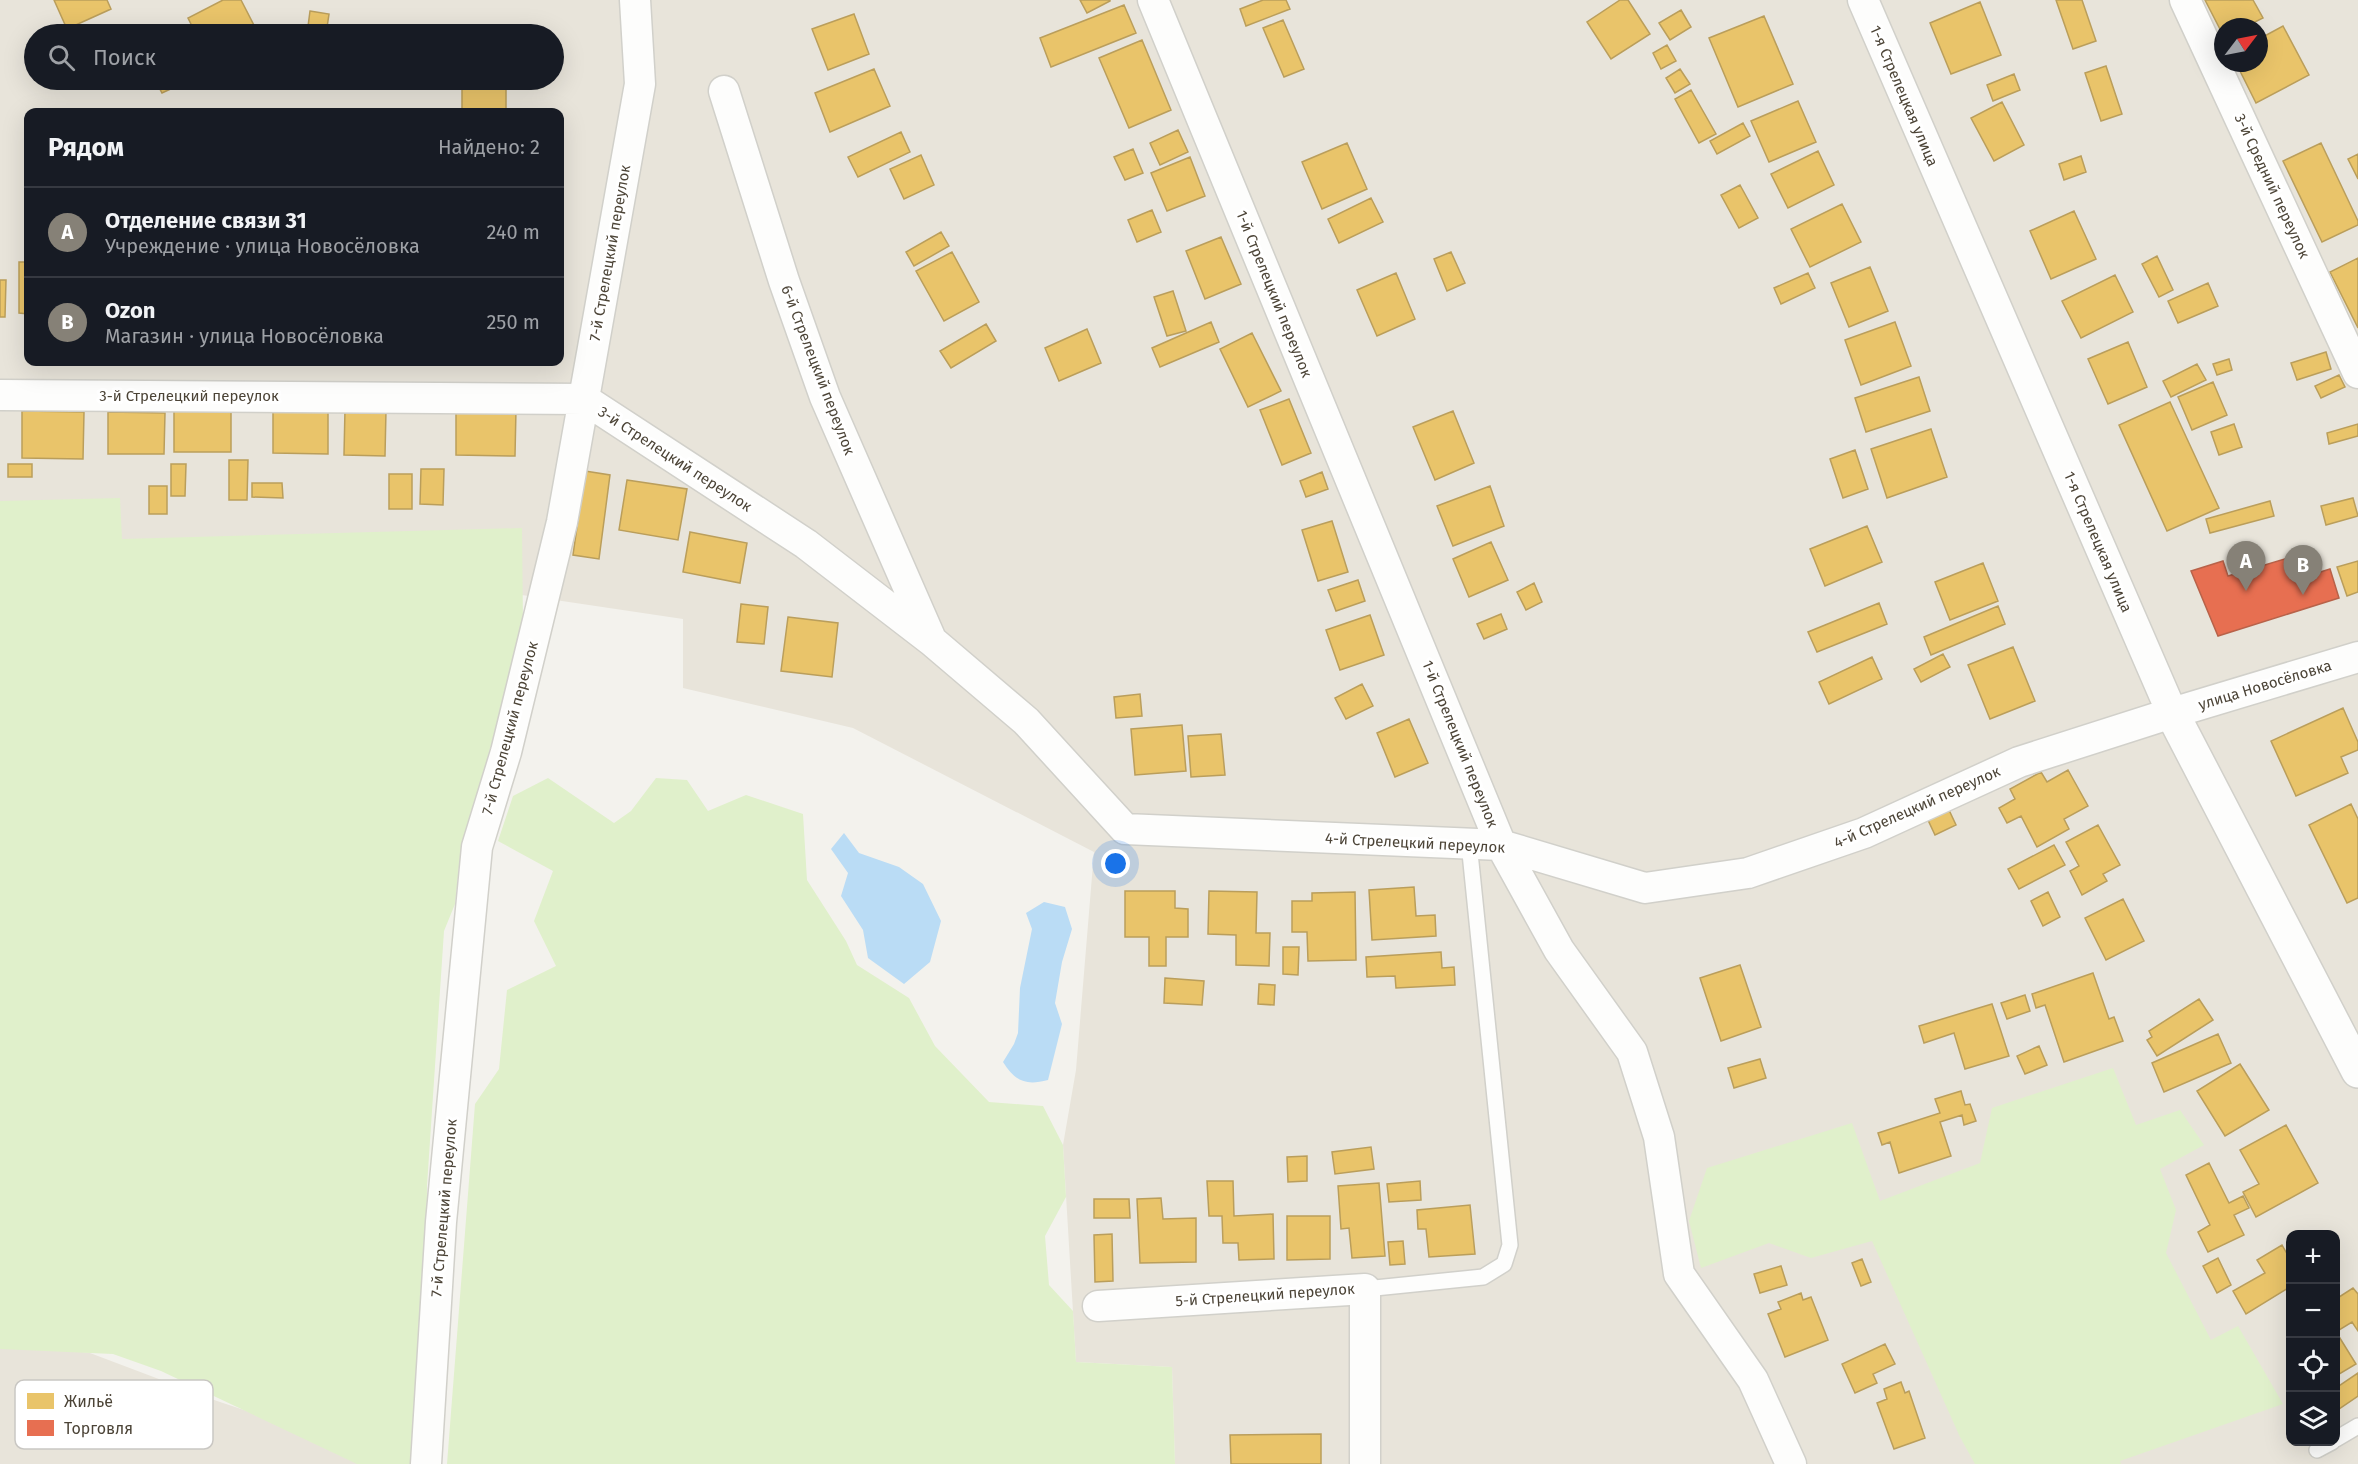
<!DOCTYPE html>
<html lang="ru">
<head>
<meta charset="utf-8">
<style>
	:root { --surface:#171b24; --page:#20242c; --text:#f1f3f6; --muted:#9ea1a6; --line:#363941; --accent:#868177 }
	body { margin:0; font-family:"Fira Sans",sans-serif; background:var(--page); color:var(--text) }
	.controls { position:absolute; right:18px; bottom:18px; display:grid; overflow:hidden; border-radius:12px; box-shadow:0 6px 24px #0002 }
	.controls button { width:54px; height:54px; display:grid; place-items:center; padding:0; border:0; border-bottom:2px solid var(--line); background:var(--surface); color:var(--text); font:30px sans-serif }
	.compass { position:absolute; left:2214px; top:18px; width:54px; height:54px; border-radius:50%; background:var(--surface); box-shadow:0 6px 24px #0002; rotate:58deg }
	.you { position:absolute; left:1116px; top:864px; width:21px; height:21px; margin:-15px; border:4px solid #fff; border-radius:50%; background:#1a73e8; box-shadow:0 0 0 9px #1a73e833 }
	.badge { display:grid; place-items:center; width:39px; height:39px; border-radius:50%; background:var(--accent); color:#fff; font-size:20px; font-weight:700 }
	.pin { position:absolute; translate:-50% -50px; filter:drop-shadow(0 2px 3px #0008) }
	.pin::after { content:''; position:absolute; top:32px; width:21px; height:18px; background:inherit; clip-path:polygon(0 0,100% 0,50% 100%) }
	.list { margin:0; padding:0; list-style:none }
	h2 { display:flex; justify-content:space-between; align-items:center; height:78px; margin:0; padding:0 24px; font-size:26px }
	h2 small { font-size:20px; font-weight:400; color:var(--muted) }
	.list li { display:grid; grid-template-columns:39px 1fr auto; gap:18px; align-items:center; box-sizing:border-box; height:90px; padding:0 24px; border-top:2px solid var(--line) }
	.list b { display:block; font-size:22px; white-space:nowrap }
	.list p { margin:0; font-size:20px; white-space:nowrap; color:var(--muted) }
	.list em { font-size:20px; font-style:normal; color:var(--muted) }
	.icon { flex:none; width:33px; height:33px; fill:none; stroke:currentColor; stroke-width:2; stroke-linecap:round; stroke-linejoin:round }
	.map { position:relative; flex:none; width:2358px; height:1464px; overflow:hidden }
	.search { position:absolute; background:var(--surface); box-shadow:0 6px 24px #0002; left:24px; top:24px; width:540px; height:66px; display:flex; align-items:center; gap:15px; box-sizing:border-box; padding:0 21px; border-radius:33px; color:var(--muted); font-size:22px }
	.panel { position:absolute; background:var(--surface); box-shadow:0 6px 24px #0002; left:24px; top:108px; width:540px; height:258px; border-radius:12px }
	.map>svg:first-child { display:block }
	.residential { fill:#e8e4da; fill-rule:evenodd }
	.green { fill:#e0f0cb }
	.water { fill:#badcf5 }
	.homes { fill:#e9c46a; stroke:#ba9e5b; stroke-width:1.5 }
	.shops { fill:#e76f51; stroke:#b86249; stroke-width:1.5 }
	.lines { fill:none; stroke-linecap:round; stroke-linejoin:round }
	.service-casing { stroke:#d1d0ca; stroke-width:18 }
	.minor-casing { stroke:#d1d0ca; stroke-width:33 }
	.tertiary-casing { stroke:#d1d0ca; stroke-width:36 }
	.service { stroke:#fdfdfc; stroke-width:15 }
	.minor { stroke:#fdfdfc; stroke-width:30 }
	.tertiary { stroke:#fdfdfc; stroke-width:33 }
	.labels { text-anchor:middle; stroke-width:6; stroke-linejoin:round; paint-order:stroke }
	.street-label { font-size:15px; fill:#4c4437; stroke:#fff }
	.key { fill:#fff; stroke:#c9c7c3; stroke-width:1.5 }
	.key-label { font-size:16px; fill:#4c4437 }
</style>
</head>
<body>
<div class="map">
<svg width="2358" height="1464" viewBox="0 0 2358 1464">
	<rect width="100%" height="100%" fill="#f3f2ed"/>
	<path class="residential" d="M0,0H2358V1464H1175L1172,1367L1076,1362L1063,1145L1076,1070L1094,852L853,728L683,688V619L515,594L0,659ZM2223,27H2259V63H2223ZM34,34H554V80H34ZM28,112H560V362H28ZM2290,1234H2336V1442H2290Z
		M0,1342L90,1353L217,1401L407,1464H0Z"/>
	<path class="green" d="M120,498L122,539L522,528L523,624L459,866L455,904L444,931L427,1186L425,1453L412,1464H357L161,1371L113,1354L0,1349V501Z
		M548,778L614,823L631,811L656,778L687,780L708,811L746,795L803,814L807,880L846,941L857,965L909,998L935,1046L989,1102L1043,1106L1063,1145L1066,1197L1045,1236L1049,1285L1073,1311L1076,1362L1172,1367L1175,1464H447L475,1104L499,1069L507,990L556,966L534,921L553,871L498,841L513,796Z
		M2113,1068L2136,1125L2180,1110L2204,1145L2160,1169L2176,1210L2166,1253L2211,1340L2238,1326L2283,1404L2120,1461L2121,1464H1975L1960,1437L1872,1241L1811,1258L1769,1243L1701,1268L1689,1221L1707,1168L1852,1123L1880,1201L1980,1163L1992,1108Z"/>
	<path class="water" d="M844,833L859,853L899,867L923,884L941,921L930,962L904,984L868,958L863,930L841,896L848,873L831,849Z
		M1044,902L1065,907L1072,929L1062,962L1055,1003L1062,1024L1048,1080C1025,1086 1015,1081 1003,1062L1014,1044L1018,1033L1020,988L1032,929L1026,913Z"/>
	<path class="homes" d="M54,0H107L111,9L67,29Z
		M223,0H241L258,33L196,34L188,18Z
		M1080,0H1110V1L1087,13Z
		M1263,0H1286L1290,9L1246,26L1240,9Z
		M1620,0H1628L1650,34L1611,59L1587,22Z
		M2056,0H2082L2096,41L2073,49Z
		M2205,0H2253L2263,18L2245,27H2223V35Z
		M1980,2L2001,55L1951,74L1930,23Z
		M1124,5L1136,33L1051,67L1040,38Z
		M1681,10L1691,27L1670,40L1659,23Z
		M310,11L329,14L326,34H307Z
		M854,14L869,54L828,70L812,29Z
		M1764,16L1793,84L1738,107L1709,38Z
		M1283,20L1304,69L1284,77L1263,28Z
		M179,26L183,34H161Z
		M2283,26L2309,75L2256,103L2236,63H2259V39Z
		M1142,40L1171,110L1129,128L1099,58Z
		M1667,45L1676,61L1661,69L1653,53Z
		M2106,66L2122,114L2101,121L2085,73Z
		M874,69L890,106L830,132L815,93Z
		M1680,69L1690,84L1675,93L1666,78Z
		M2014,74L2020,90L1993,101L1987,85Z
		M87,80H116L92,89Z
		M155,80H190L162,93Z
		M462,88H506V112H462Z
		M1691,90L1716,134L1699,143L1675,99Z
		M1798,101L1816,142L1769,162L1751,121Z
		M2002,102L2024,145L1994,161L1971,118Z
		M1743,123L1750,136L1717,154L1710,141Z
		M1178,130L1188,152L1160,165L1150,143Z
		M901,132L910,152L858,177L848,157Z
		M1347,143L1367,189L1322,209L1302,162Z
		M2321,143L2358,221V225L2322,242L2283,161Z
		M1133,149L1143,173L1125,180L1114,157Z
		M1818,151L1834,185L1788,208L1771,174Z
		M2358,154V179L2348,159Z
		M921,155L934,185L904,199L890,169Z
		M2081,156L2086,172L2064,180L2059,164Z
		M1190,157L1205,196L1167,211L1151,173Z
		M1740,185L1758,218L1739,228L1721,195Z
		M1371,198L1383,222L1339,243L1328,219Z
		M1842,204L1861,242L1810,267L1791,229Z
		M1152,210L1161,232L1137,242L1128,220Z
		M2074,211L2096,259L2051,279L2030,231Z
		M941,232L949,246L914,266L906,252Z
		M1221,237L1241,284L1205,299L1186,251Z
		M952,252L979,302L944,321L916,271Z
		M1451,252L1465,283L1447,291L1434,259Z
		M2157,256L2173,290L2159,297L2142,264Z
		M2358,258V328L2330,272Z
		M19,262H28V314L19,313Z
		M1870,267L1888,311L1849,327L1831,283Z
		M1396,273L1415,319L1377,336L1357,290Z
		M1808,273L1815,288L1781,304L1774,288Z
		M2115,275L2133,312L2081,338L2062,301Z
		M0,280H6L5,317H0Z
		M2208,283L2218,306L2178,323L2168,301Z
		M1173,291L1186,331L1167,336L1154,297Z
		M1211,322L1219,342L1160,367L1152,348Z
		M1895,322L1911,366L1861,385L1845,340Z
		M986,324L996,341L951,368L940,351Z
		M1087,329L1101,363L1059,381L1045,348Z
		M1252,333L1281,391L1248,407L1220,349Z
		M2128,342L2147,387L2108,404L2088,359Z
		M2326,352L2331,369L2297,380L2291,363Z
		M2229,359L2232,370L2217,375L2213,364Z
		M2197,364L2206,380L2171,397L2163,381Z
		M2339,375L2345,387L2321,398L2315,386Z
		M1919,377L1930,411L1866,432L1855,398Z
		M2213,382L2227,415L2192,430L2178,397Z
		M1289,399L1311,453L1282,465L1260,410Z
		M2170,402L2219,508L2167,531L2119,425Z
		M345,409L386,410L385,456L344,455Z
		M456,409H516L515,456L456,455Z
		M174,410L231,411V452H174Z
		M273,410H328V454L273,453Z
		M22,411L84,412L83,459L22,458Z
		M1453,411L1474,463L1435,480L1413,427Z
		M108,412L165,413L164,454H108Z
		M2234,424L2242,447L2219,455L2211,432Z
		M2358,424V436L2329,444L2327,433Z
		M1931,429L1947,477L1887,498L1871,449Z
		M1855,450L1868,489L1843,498L1830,459Z
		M229,460H248L247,500H229Z
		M8,464H32V477H8Z
		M171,464H186L185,496H171Z
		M421,469H444L443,505L420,504Z
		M585,471L610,475L599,559L573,555Z
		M1322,472L1328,489L1306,497L1300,481Z
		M389,474H412V509H389Z
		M627,480L687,489L678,540L619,530Z
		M252,483H282L283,498L252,497Z
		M149,486H167V514H149Z
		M1490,486L1504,526L1453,546L1437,506Z
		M2353,498L2358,516L2326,525L2321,506Z
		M2270,501L2274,516L2210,533L2206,519Z
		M1332,521L1348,572L1318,581L1302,530Z
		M1867,526L1882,562L1825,586L1810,549Z
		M690,532L747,543L740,583L683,572Z
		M1491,542L1508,580L1469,597L1453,559Z
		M2358,561V592L2347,596L2337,567Z
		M1983,563L1998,601L1950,620L1935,582Z
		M1358,580L1365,601L1336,611L1328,590Z
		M1534,583L1542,602L1526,610L1517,592Z
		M1879,603L1887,624L1817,652L1808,632Z
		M741,604L768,607L764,644L737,642Z
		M1998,606L2005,624L1931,655L1924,637Z
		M1501,614L1507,629L1484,639L1477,624Z
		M1370,615L1384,655L1340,670L1326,630Z
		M788,617L838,623L832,677L781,671Z
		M2013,647L2035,701L1990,719L1968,665Z
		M1943,654L1950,667L1921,682L1914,669Z
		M1872,657L1882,679L1829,704L1819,682Z
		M1362,684L1373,706L1346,719L1335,698Z
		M1140,694L1142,716L1116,718L1114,697Z
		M2343,708L2358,742V750L2341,757L2348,773L2296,796L2271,741Z
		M1409,719L1428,763L1395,777L1377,733Z
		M1182,725L1186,771L1135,775L1131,729Z
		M1221,734L1225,775L1191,777L1188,736Z
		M2068,770L2088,806L2064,819L2069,829L2037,847L2021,816L2007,823L1999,808L2015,799L2010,789L2041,772L2047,782Z
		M2351,804L2358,819V898L2347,903L2309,825Z
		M1949,810L1956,825L1935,835L1928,820Z
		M2098,825L2120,865L2103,874L2107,881L2082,895L2070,871L2079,866L2066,842Z
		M2054,845L2065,865L2019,889L2008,869Z
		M1414,887L1416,916L1435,915L1436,936L1372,940L1369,890Z
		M1125,891H1175V908L1188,909V937H1166V966H1149V937H1125Z
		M1209,891L1257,892L1256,933H1270L1269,966L1236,965V935L1208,934Z
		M1355,892L1356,960L1308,961L1307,932H1292V901H1312V893Z
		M2048,892L2060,917L2043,926L2031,901Z
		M2123,899L2144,941L2106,960L2085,918Z
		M1283,947H1299L1298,975L1283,974Z
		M1441,952L1442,968L1454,967L1455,985L1396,988L1395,976L1367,977L1366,957Z
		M1740,965L1761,1027L1721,1041L1700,978Z
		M2093,973L2109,1019L2114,1017L2123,1041L2064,1062L2045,1005L2036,1008L2032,994Z
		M1165,978L1204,981L1202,1005L1164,1003Z
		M1259,984L1275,985L1274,1005L1258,1004Z
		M2025,995L2030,1011L2007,1019L2001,1003Z
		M2199,999L2213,1020L2157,1056L2147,1040L2152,1037L2149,1031Z
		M1992,1004L2009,1056L1965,1069L1954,1033L1924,1043L1919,1026Z
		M2218,1034L2231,1063L2164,1092L2152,1063Z
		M2039,1046L2047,1065L2025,1074L2017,1056Z
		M1760,1059L1766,1078L1734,1088L1728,1068Z
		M2240,1064L2269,1110L2225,1136L2197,1091Z
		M1961,1091L1965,1105L1970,1104L1976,1121L1964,1125L1962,1115L1940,1122L1951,1156L1899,1173L1890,1142L1882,1145L1878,1133L1940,1113L1935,1099Z
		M2286,1125L2318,1183L2256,1217L2243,1192L2259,1184L2240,1150Z
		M1371,1147L1374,1169L1335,1174L1332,1152Z
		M1307,1156V1181L1288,1182L1287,1157Z
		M2209,1163L2229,1203L2243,1196L2249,1208L2234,1215L2244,1235L2208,1252L2198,1232L2210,1225L2186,1175Z
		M1207,1181H1233L1234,1216L1273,1214L1274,1259L1239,1260L1238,1243H1223L1222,1216H1209Z
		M1420,1181L1421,1200L1389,1202L1387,1184Z
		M1379,1183L1385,1256L1352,1258L1349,1228L1341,1229L1338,1186Z
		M1161,1198L1163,1219L1196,1218V1262L1140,1263L1137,1199Z
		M1094,1199H1129L1130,1218H1094Z
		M1470,1205L1475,1254L1429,1257L1426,1229H1418L1417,1210Z
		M1287,1216H1330V1259L1287,1260Z
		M1112,1234L1113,1281L1095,1282L1094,1235Z
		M1403,1241L1405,1264L1390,1265L1388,1242Z
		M2282,1245L2290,1259V1287L2246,1314L2233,1291L2265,1273L2257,1260Z
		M2218,1258L2231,1285L2217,1293L2203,1266Z
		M1862,1259L1871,1282L1861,1286L1852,1263Z
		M1781,1266L1787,1285L1760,1293L1754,1274Z
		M2353,1288L2358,1294V1331L2352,1322L2336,1332V1299Z
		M1801,1293L1803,1300L1811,1297L1828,1340L1785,1357L1768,1314L1781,1309L1778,1302Z
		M2338,1335L2356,1364L2336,1376V1336Z
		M1885,1344L1895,1364L1873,1374L1877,1383L1855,1393L1842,1364Z
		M2358,1373V1396L2336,1411V1388Z
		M1901,1382L1905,1393L1909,1391L1925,1438L1894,1449L1877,1403L1887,1399L1884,1389Z
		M1321,1434V1464H1231L1230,1435Z"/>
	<path class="shops" d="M2288,558L2295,580L2330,569L2339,598L2218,636L2191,571L2223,561L2228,576Z"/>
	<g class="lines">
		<defs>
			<path id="service" d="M1365,1289L1483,1277L1504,1264L1510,1245L1469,843
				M2336,1439L2358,1426
				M2317,1450L2332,1442"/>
			<path id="minor" d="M1153,0L1501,845L1559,950L1632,1052L1659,1137L1679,1274L1753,1380L1791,1464
				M1863,0L2172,713
				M2185,0L2358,373
				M724,91L784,281L825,397L930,637
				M0,395L584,399L806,544L932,641L1026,721L1125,829L1501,845L1645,888L1748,873L1864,833L2019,762L2172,713L2358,657
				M1098,1306L1365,1289V1464
				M426,1464L441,1222L477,847L506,752L562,522L640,84L635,0"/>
			<path id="tertiary" d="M2172,713L2358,1071"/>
		</defs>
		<use href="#service" class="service-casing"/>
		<use href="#minor" class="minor-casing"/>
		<use href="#tertiary" class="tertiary-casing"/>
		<use href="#service" class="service"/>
		<use href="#minor" class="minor"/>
		<use href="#tertiary" class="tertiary"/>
	</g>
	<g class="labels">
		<g class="street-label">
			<text transform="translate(1904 96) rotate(67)" y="5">1-я Стрелецкая улица</text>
			<text transform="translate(2272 186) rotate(65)" y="5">3-й Средний переулок</text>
			<text transform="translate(610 253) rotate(-80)" y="5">7-й Стрелецкий переулок</text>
			<text transform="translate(1274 294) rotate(68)" y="5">1-й Стрелецкий переулок</text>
			<text transform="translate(818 370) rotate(69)" y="5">6-й Стрелецкий переулок</text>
			<text x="189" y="401">3-й Стрелецкий переулок</text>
			<text transform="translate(675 459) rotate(33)" y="5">3-й Стрелецкий переулок</text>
			<text transform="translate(2098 542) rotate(67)" y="5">1-я Стрелецкая улица</text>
			<text transform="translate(2265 685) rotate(-17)" y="5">улица Новосёловка</text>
			<text transform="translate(510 728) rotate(-75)" y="5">7-й Стрелецкий переулок</text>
			<text transform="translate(1460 744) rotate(68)" y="5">1-й Стрелецкий переулок</text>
			<text transform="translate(1917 807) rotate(-24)" y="5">4-й Стрелецкий переулок</text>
			<text transform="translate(1415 843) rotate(3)" y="5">4-й Стрелецкий переулок</text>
			<text transform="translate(444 1208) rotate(-85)" y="5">7-й Стрелецкий переулок</text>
			<text transform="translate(1265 1295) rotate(-4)" y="5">5-й Стрелецкий переулок</text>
		</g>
	</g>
	<rect x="15" y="1380" width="198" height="69" rx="9" class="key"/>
	<rect x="27" y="1393" width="27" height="16" fill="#e9c46a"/>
	<rect x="27" y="1420" width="27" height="16" fill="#e76f51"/>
	<g class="key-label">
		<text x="64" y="1407">Жильё</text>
		<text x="64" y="1434">Торговля</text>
	</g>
</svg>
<div class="controls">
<button>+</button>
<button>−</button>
<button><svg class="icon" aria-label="locate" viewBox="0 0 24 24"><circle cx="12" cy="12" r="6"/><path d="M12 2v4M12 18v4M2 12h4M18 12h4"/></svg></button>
<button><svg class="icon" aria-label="layers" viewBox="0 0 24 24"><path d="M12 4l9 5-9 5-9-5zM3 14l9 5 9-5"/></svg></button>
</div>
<svg class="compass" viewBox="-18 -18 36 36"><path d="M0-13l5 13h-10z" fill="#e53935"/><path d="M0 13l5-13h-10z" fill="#9ea1a6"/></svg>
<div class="you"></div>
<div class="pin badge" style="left:2246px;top:591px">A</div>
<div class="pin badge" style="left:2303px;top:595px">B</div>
<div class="search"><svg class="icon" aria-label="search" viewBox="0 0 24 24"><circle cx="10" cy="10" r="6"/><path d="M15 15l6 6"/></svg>Поиск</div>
<section class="panel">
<h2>Рядом<small>Найдено: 2</small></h2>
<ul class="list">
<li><span class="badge">A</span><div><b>Отделение связи 31</b><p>Учреждение · улица Новосёловка</p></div><em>240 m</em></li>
<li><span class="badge">B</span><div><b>Ozon</b><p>Магазин · улица Новосёловка</p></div><em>250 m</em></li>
</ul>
</section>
</div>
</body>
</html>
